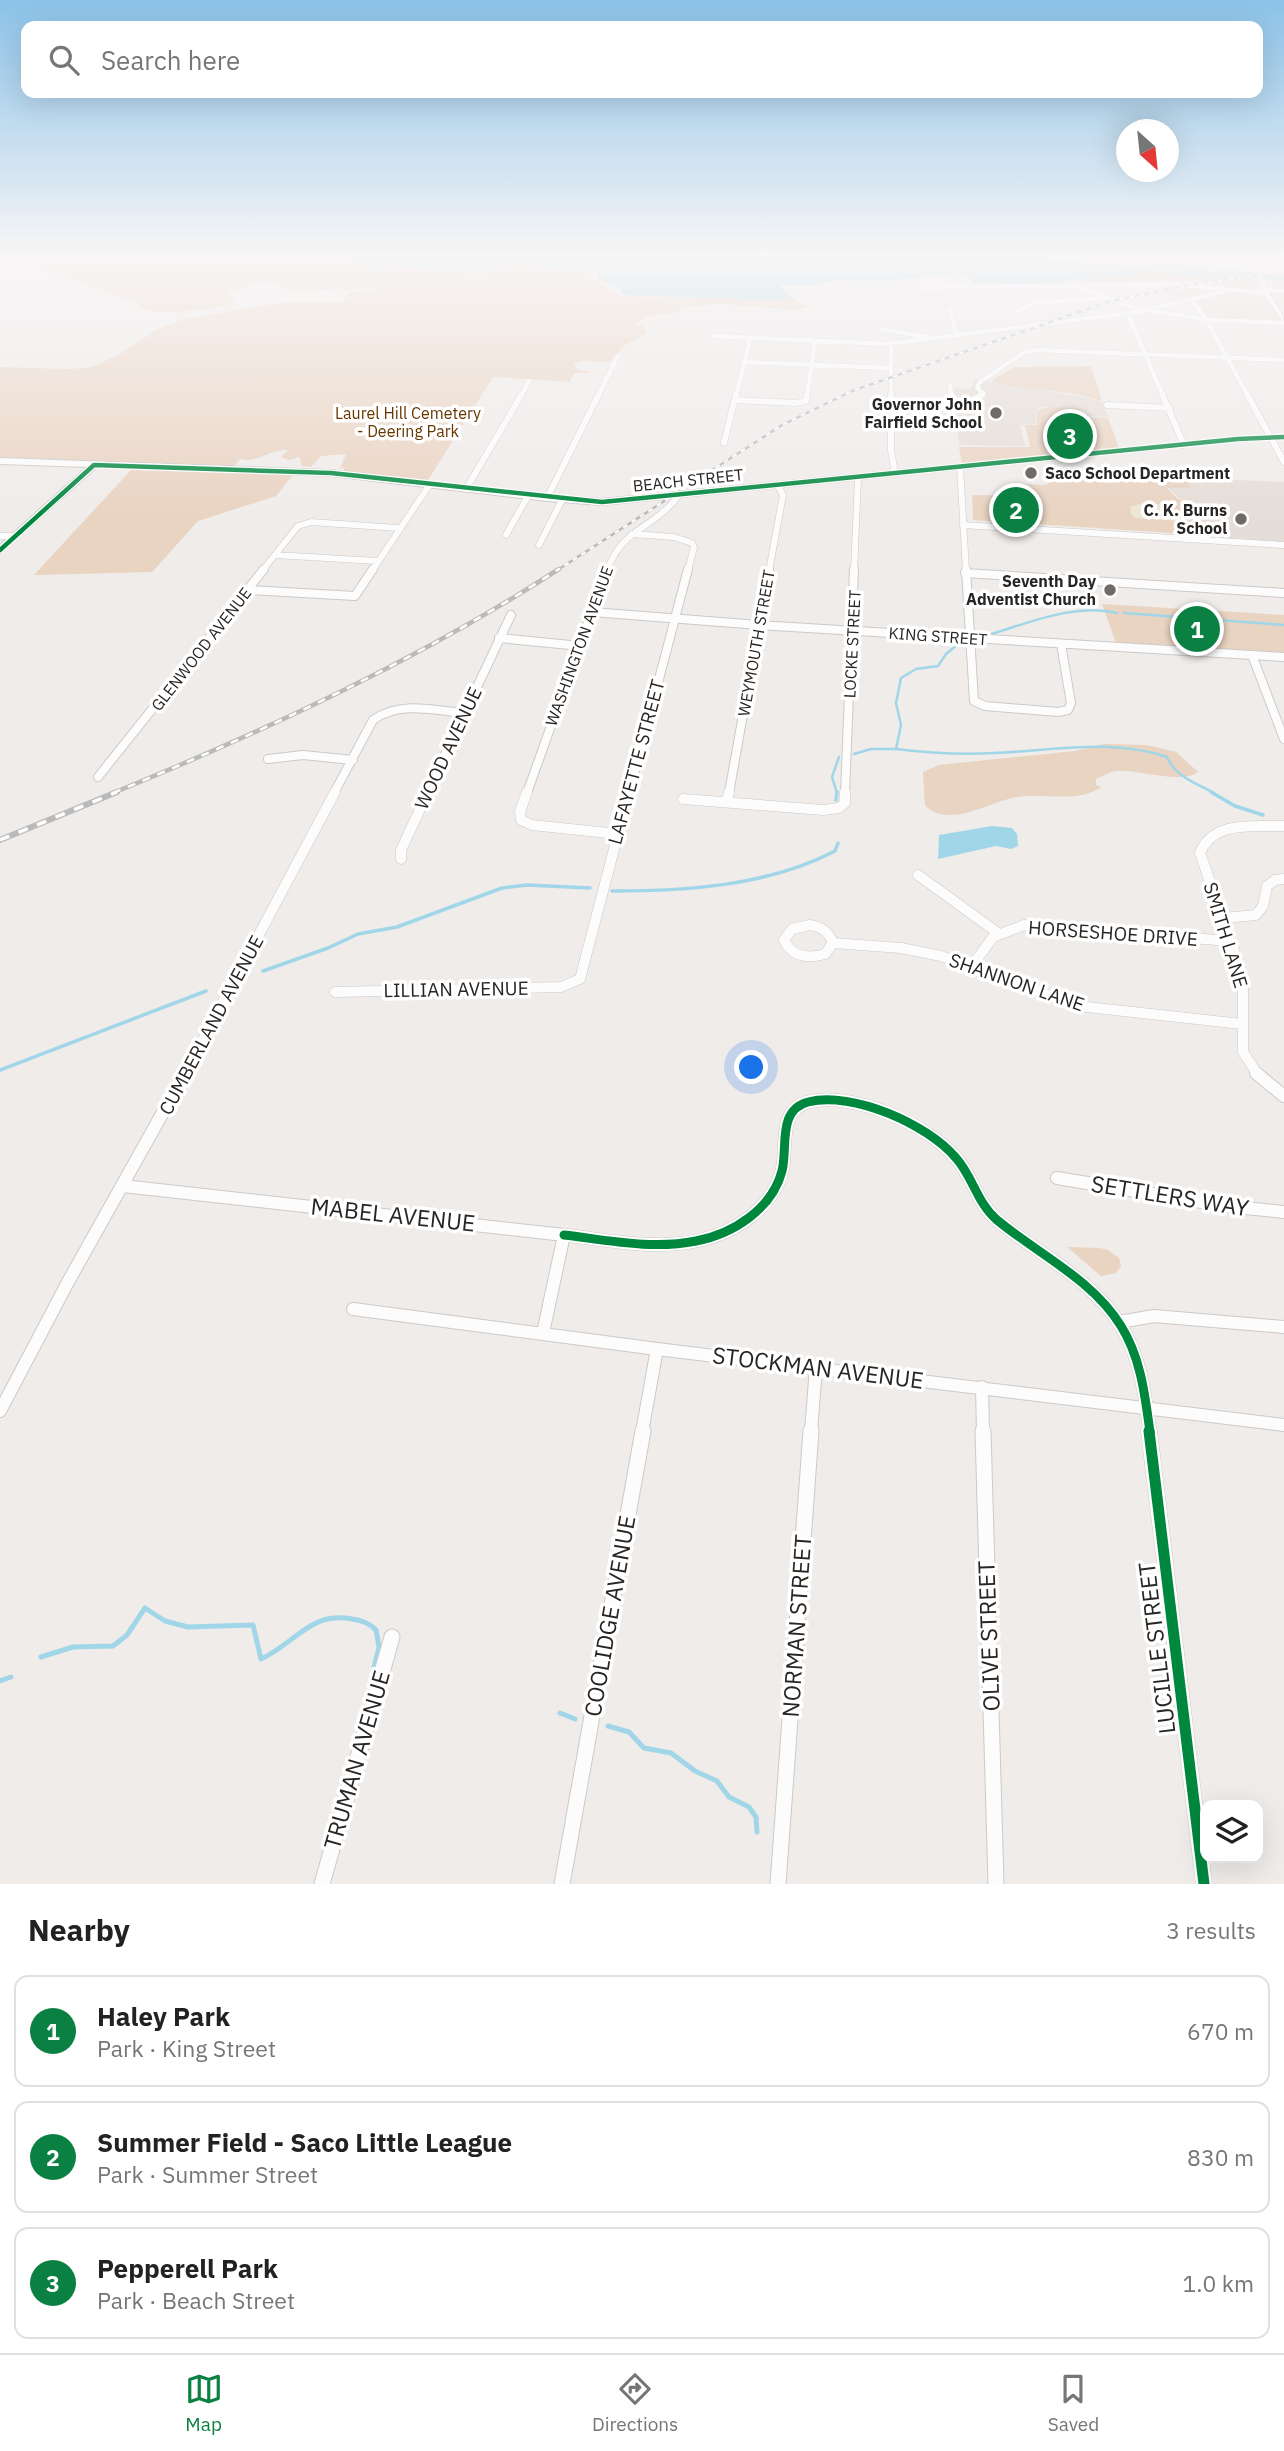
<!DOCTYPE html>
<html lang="en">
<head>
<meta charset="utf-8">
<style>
	:root { --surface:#fff; --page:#f2f2f2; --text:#222; --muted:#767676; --line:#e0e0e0; --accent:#0b8043 }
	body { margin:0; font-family:"IBM Plex Sans",sans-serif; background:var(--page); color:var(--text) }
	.controls { position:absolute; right:21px; bottom:21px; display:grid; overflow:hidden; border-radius:14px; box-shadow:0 7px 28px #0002 }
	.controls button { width:63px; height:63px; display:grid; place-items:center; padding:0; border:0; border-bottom:2px solid var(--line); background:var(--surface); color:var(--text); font:35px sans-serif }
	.compass { position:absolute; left:1116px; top:119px; width:63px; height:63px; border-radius:50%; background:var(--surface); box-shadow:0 7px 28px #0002; rotate:153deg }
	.you { position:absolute; left:752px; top:1068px; width:24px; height:24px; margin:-18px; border:5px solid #fff; border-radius:50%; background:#1a73e8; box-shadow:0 0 0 10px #1a73e833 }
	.badge { display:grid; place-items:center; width:46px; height:46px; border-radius:50%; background:var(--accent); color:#fff; font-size:23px; font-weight:700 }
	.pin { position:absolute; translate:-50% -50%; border:4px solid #fff; box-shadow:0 2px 7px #0006 }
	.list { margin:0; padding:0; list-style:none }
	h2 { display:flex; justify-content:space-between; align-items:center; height:91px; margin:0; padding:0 28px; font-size:30px }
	h2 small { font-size:23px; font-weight:400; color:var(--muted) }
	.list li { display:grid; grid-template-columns:46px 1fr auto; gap:21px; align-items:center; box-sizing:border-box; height:112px; margin:0 14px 14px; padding:0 14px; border:2px solid var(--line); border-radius:14px }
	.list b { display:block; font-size:26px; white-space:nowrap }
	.list p { margin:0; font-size:23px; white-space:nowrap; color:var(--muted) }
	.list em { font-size:23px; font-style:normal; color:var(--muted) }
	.icon { flex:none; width:38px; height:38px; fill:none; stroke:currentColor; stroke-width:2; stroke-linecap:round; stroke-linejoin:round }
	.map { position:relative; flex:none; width:1284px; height:1884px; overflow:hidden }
	.search { position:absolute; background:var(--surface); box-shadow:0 7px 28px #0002; left:21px; right:21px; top:21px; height:77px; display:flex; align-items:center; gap:18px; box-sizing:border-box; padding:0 24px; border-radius:14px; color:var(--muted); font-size:26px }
	.sheet { height:469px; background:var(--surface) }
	nav { display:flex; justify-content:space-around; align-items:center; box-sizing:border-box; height:98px; border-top:2px solid var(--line); background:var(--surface); font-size:19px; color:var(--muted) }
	nav a { display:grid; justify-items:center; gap:4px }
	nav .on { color:var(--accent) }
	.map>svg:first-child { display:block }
	.built { fill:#e5ddd7 }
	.green { fill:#e9d3c1 }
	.sand { fill:#eee7d2 }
	.water { fill:#a1d6e8 }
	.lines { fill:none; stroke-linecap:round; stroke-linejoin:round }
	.stream-far2 { stroke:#a1d6e8; stroke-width:2.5 }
	.stream-far1 { stroke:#a1d6e8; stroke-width:3.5 }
	.stream { stroke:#a1d6e8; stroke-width:5 }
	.street-far5-casing { stroke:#cccac8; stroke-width:5 }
	.street-far4-casing { stroke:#cccac8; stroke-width:7 }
	.street-far3-casing { stroke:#cccac8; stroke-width:10 }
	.street-far2-casing { stroke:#cccac8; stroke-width:11 }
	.street-far1-casing { stroke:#cccac8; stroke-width:14 }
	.street-casing { stroke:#cccac8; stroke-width:17 }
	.secondary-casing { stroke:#cccac8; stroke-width:2 }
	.primary-casing { stroke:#cccac8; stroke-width:2 }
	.street-far5 { stroke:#fdfcfc; stroke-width:4.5 }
	.street-far4 { stroke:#fdfcfc; stroke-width:6 }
	.street-far3 { stroke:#fdfcfc; stroke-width:8 }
	.street-far2 { stroke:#fdfcfc; stroke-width:10 }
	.street-far1 { stroke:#fdfcfc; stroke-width:12 }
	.street { stroke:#fdfcfc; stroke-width:15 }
	.secondary { fill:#fdfcfc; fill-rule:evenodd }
	.primary { fill:#fdfcfc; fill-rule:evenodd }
	.rail-far2-casing { stroke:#bababa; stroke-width:2.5 }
	.rail-far1-casing { stroke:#bababa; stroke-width:4.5 }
	.rail-casing { stroke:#bababa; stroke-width:6 }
	.rail-far2 { stroke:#fff; stroke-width:2; stroke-dasharray:5; stroke-linecap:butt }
	.rail-far1 { stroke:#fff; stroke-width:2.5; stroke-dasharray:8; stroke-linecap:butt }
	.rail { stroke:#fff; stroke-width:3.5; stroke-dasharray:10; stroke-linecap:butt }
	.cycleway-far2-casing { stroke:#fff; stroke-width:7 }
	.cycleway-far1-casing { stroke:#fff; stroke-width:13 }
	.cycleway-casing { stroke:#fff; stroke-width:16 }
	.cycleway-far2 { stroke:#00873e; stroke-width:4.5 }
	.cycleway-far1 { stroke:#00873e; stroke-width:9 }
	.cycleway { stroke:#00873e; stroke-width:11 }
	.poi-dot { fill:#6e6b69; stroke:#fff; stroke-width:2.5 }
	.labels { text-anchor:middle; stroke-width:7; stroke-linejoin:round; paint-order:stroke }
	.far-poi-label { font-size:16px; font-weight:bold; fill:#282624; stroke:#fff; text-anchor:end }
	.far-park-label { font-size:16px; fill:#673700; stroke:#fff }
	.far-street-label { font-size:16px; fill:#282624; stroke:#fff }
	.street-label { font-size:19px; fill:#282624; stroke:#fff }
	.near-street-label { font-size:23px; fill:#282624; stroke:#fff }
</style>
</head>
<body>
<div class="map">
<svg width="1284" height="1884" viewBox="0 0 1284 1884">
	<rect width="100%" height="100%" fill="#efecea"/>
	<path class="built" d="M1243,279L1284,281V309H1275L1284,322L1206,318L1198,304L1165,293Z
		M976,379L1085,397L1102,402L1109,417L1083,416L1080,408L1041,407L1036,410V424L1020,425L1025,446L959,445L954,388L969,389Z
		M1144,476L1284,482V542L1205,537L1190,501L1180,499L1162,482Z"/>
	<path class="green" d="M25,256H339C389,268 442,273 495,269L470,276L518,265L593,273L592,278L622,296L784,300L791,297L809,307L796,310L721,304L682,307L677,313C661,314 644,315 633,326L640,325L645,328L646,333L624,346L609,362L580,361L574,364L577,369L593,373H574L570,382L493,377L428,480L343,471L345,467L340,469L346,454L321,456L311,467L302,466L299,457L290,460L281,457L288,450C270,449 256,464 240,459L233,467L0,458V367L70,369L92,367L118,355L156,330L181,320L278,303H343L348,293L383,288L288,291L286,286C267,277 243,285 226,295L236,301C220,310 156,316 139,308V303L24,263Z
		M1162,272L1209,279L1233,277C1197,286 1158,282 1121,283C1074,283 1028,286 981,285L1016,286Z
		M1091,366L1102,401L1077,394L1001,385L991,380L1014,367Z
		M1050,407L1080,408L1083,417L1108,418L1119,448L962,464L959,447H1030L1025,425H1037V410Z
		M131,470L293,475L276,496L198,521L152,572L34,575Z
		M1062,473L1142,476L1144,482V476L1186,477L1191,488H1167L1178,499L1188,502L1202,535L973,520L972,495L1025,496L1021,484L1047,485L1051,476Z
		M1102,604L1284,615V654L1116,643Z
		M1104,744L1147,745L1176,752L1198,772C1180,785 1139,769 1117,771C1110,771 1103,776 1096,779V785L1101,787C1077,804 1044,792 1017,797C994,801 973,815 949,815C940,815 931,812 925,805L923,772L939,765L1075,751Z
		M1067,1247L1100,1248L1108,1250L1119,1258L1121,1266L1116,1273L1101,1276Z"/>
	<path class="sand" d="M1143,503L1170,505L1175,518L1179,521L1136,518L1131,515L1130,507Z"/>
	<path class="water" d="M339,256H1045L1051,259L1137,267L1174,264L1209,271L1229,270L1284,275V281L1232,277L1214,279L1162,272L1016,285L972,283L968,275L961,273L887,281L837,280L815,285H783L780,286L791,297L784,300L622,295L621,290L597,279L598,270H565L526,264L471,270L430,269L391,267L378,263L379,270H367V263Z
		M992,826L1012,828L1017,834L1018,846L1011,849L996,846L938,859L939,835Z"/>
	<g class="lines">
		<path class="stream-far2" d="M1124,613L1284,625
			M988,635C1029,623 1074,603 1117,613
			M896,749C928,753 961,755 994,753C1052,751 1110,738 1167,757C1175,777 1198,784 1214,793
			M854,754L871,749H896L901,725L896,703L901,678L916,669L938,666L946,654L958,644
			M837,793L832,777L839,757"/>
		<path class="stream-far1" d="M1211,792L1235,806L1263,815
			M836,800L837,792
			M612,891C687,891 768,886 835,851L838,843
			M263,971L328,948L358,934L397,927L502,888L527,885L590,888
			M0,1070L206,991"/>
		<path class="stream" d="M41,1657L73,1647L113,1646L127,1635L145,1608L165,1621L188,1627L253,1625L261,1659C296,1643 310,1611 352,1619C362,1620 369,1623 376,1630L379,1647L370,1684
			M0,1681L11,1677
			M560,1713L575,1719
			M608,1726L629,1732L644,1748L671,1753L695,1771L717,1781L729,1797L749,1807L756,1817L757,1832"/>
		<defs>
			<path id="street-far5" d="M1077,287L1142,311
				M919,288L1171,284L1266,293
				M1264,290L1284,291
				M1192,300L1206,319L1248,396
				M949,309L957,336
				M1152,311L1211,320L1284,323
				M1017,312L1033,303L1105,298
				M1128,314L1163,396
				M880,329L927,337
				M713,336L888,344L1137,312L1227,291
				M891,344V396
				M745,362L890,368
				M950,386L951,396
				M521,396L529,381
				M598,396L618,356
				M736,396L750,339
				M807,396L815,342
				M981,396L983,394L977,387L980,382L1023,353L1036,350L1284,360"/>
			<path id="street-far4" d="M891,394V450L895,474
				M951,394L953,425
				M1162,394L1184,445
				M1247,394L1284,462
				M736,400L795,403L806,401L807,394
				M891,402C921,404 957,413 983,394
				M1107,405L1170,408
				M724,443L736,394
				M960,467L966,571
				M466,489L522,394
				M547,498L599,394
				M963,525L1284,545
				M632,534L674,537L692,543L694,547L688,571
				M506,535L528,496
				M0,536H15
				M539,545L562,500
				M275,555L377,561
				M262,571L298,526L311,522L398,528
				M372,571L430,484
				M607,571C623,526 653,530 678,496
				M769,571L783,495L778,486
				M854,571L858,478"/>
			<path id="street-far3" d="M966,569L974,701L985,706L1058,712L1068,710L1071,703L1061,644
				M965,573L1284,593
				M248,590L355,596L373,569
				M592,612L759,625L1284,657
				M499,638L580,646
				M1252,655L1284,739
				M268,759L303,755L353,760
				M98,777L264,569
				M334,793L373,720C399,701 433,710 463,713
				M427,793L511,615
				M527,793L607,569
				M629,793L688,569
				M729,793L769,569
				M845,793L854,569"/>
			<path id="street-far2" d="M527,792L520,812L521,820L532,825L617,834
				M683,799L823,810L839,808L845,803V792
				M727,802L729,792
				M401,859V850L428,792
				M918,875L998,933
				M1223,918L1256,915L1263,906L1267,886L1275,880L1284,879
				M810,925C822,927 829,932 833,943L825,954C808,959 792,957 784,940L792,929Z
				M833,943L901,948L941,956L1078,1006L1242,1024
				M972,966L993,937L1024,925L1230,941
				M335,992L561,987L580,979L629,792
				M184,1075L335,792
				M1258,1075L1243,1052V977L1200,853C1213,820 1254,827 1284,826"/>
			<path id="street-far1" d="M1256,1073L1284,1096
				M1057,1178L1226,1206L1284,1212
				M123,1186L564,1235L543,1333
				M564,1235C607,1240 652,1250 696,1241C733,1234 772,1209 782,1171C788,1148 777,1110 808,1102C853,1091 927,1124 956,1158C973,1177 977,1203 997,1220C1038,1254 1092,1279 1121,1326C1141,1358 1145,1396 1150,1432
				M353,1309L657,1349L1284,1425
				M1119,1322L1154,1316L1284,1327
				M982,1387L983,1432
				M0,1411L68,1282L185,1073
				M642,1432L657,1349
				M811,1432L816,1367"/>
			<path id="street" d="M983,1431L996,1884
				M1149,1431L1204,1884
				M322,1884L392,1637
				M562,1884L643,1431
				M778,1884L811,1431"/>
			<path id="secondary" d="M1284,435V439L1238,441L602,505L547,501L331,476L97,467L0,553V545L87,467L0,464V458L331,470L547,495L602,499L1238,437Z"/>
			<path id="primary" d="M1238,256C1262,256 1261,277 1269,293C1275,304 1284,312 1284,324L1262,291L1256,270Z"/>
		</defs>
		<use href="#street-far5" class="street-far5-casing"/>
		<use href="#street-far4" class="street-far4-casing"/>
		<use href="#street-far3" class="street-far3-casing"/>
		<use href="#street-far2" class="street-far2-casing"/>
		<use href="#street-far1" class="street-far1-casing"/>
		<use href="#street" class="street-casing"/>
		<use href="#secondary" class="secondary-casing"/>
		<use href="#primary" class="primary-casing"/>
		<use href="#street-far5" class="street-far5"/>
		<use href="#street-far4" class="street-far4"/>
		<use href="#street-far3" class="street-far3"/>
		<use href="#street-far2" class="street-far2"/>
		<use href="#street-far1" class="street-far1"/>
		<use href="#street" class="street"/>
		<use href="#secondary" class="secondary"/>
		<use href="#primary" class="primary"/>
		<defs>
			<path id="rail-far2" d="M556,571L782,425L852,391L1108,302L1182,286L1284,272"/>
			<path id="rail-far1" d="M113,793C267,730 418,660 559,569"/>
			<path id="rail" d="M0,840L117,792"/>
		</defs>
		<use href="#rail-far2" class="rail-far2-casing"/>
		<use href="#rail-far1" class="rail-far1-casing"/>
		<use href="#rail" class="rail-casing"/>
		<use href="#rail-far2" class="rail-far2"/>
		<use href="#rail-far1" class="rail-far1"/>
		<use href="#rail" class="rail"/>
		<defs>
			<path id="cycleway-far2" d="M0,550L94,465L331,473L602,502L1238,439L1284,437"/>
			<path id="cycleway-far1" d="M564,1235C607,1240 652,1250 696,1241C733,1234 772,1209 782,1171C788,1148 777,1110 808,1102C853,1091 927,1124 956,1158C973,1177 977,1203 997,1220C1038,1254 1092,1279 1121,1326C1141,1358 1145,1396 1150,1432"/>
			<path id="cycleway" d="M1149,1431L1204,1884"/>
		</defs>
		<use href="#cycleway-far2" class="cycleway-far2-casing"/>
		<use href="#cycleway-far1" class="cycleway-far1-casing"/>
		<use href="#cycleway" class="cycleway-casing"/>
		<use href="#cycleway-far2" class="cycleway-far2"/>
		<use href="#cycleway-far1" class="cycleway-far1"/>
		<use href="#cycleway" class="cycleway"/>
	</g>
	<linearGradient id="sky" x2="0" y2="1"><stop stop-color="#8bc2e8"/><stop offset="0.49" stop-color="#f8f6f6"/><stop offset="1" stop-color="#f8f6f6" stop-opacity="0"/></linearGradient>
	<rect width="1284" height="520" fill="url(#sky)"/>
	<g class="poi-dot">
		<circle cx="996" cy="413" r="7"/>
		<circle cx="1031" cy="473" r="7"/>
		<circle cx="1241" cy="519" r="7"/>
		<circle cx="1110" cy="590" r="7"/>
	</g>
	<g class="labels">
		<g class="far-poi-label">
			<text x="982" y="410">Governor John<tspan x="982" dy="18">Fairfield School</tspan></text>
			<text x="1045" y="479" text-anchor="start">Saco School Department</text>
			<text x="1227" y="516">C. K. Burns<tspan x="1227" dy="18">School</tspan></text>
			<text x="1096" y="587">Seventh Day<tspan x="1096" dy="18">Adventist Church</tspan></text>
		</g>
		<g class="far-park-label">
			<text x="408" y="419">Laurel Hill Cemetery<tspan x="408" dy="18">- Deering Park</tspan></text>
		</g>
		<g class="far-street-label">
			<text transform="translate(688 480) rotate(-6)" y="6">BEACH STREET</text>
			<text transform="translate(938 636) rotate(4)" y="6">KING STREET</text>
			<text transform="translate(756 643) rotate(-80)" y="6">WEYMOUTH STREET</text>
			<text transform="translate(852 644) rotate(-87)" y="6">LOCKE STREET</text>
			<text transform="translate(579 646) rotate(-70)" y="6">WASHINGTON AVENUE</text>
			<text transform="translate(201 649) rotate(-52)" y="6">GLENWOOD AVENUE</text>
		</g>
		<g class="street-label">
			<text transform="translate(448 748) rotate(-65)" y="7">WOOD AVENUE</text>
			<text transform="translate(636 762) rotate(-75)" y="7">LAFAYETTE STREET</text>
			<text transform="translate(1113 933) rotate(4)" y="7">HORSESHOE DRIVE</text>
			<text transform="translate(1226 935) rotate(73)" y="7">SMITH LANE</text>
			<text transform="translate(1017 982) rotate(19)" y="7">SHANNON LANE</text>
			<text transform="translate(456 989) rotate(-1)" y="7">LILLIAN AVENUE</text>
			<text transform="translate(211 1025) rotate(-62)" y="7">CUMBERLAND AVENUE</text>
		</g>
		<g class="near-street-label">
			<text transform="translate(1170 1196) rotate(9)" y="8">SETTLERS WAY</text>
			<text transform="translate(393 1215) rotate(6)" y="8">MABEL AVENUE</text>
			<text transform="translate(818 1368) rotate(7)" y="8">STOCKMAN AVENUE</text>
			<text transform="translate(610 1616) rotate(-80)" y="8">COOLIDGE AVENUE</text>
			<text transform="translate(797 1626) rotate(-86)" y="8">NORMAN STREET</text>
			<text transform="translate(989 1636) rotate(-92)" y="8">OLIVE STREET</text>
			<text transform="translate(1157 1648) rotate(-97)" y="8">LUCILLE STREET</text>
			<text transform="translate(357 1760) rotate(-74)" y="8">TRUMAN AVENUE</text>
		</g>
	</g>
</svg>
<div class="controls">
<button><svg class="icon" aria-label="layers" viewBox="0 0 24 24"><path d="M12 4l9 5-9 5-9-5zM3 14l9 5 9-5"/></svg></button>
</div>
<svg class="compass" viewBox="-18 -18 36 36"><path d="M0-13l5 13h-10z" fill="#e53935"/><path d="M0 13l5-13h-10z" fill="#767676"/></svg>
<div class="you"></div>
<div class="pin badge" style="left:1197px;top:629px">1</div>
<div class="pin badge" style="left:1016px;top:510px">2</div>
<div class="pin badge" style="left:1070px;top:436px">3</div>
<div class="search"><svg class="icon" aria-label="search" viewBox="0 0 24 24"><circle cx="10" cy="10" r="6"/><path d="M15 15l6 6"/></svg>Search here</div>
</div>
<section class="sheet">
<h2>Nearby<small>3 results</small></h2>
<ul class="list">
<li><span class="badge">1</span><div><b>Haley Park</b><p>Park · King Street</p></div><em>670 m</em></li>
<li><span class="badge">2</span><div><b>Summer Field - Saco Little League</b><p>Park · Summer Street</p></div><em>830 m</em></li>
<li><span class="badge">3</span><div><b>Pepperell Park</b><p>Park · Beach Street</p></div><em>1.0 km</em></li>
</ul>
</section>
<nav>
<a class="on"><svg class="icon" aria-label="map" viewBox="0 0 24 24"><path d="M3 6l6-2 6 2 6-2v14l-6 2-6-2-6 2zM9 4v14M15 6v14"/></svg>Map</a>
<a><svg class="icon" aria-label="directions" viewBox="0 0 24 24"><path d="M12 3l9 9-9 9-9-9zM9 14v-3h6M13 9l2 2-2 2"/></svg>Directions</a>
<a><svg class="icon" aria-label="saved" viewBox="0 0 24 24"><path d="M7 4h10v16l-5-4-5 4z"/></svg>Saved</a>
</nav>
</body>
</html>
